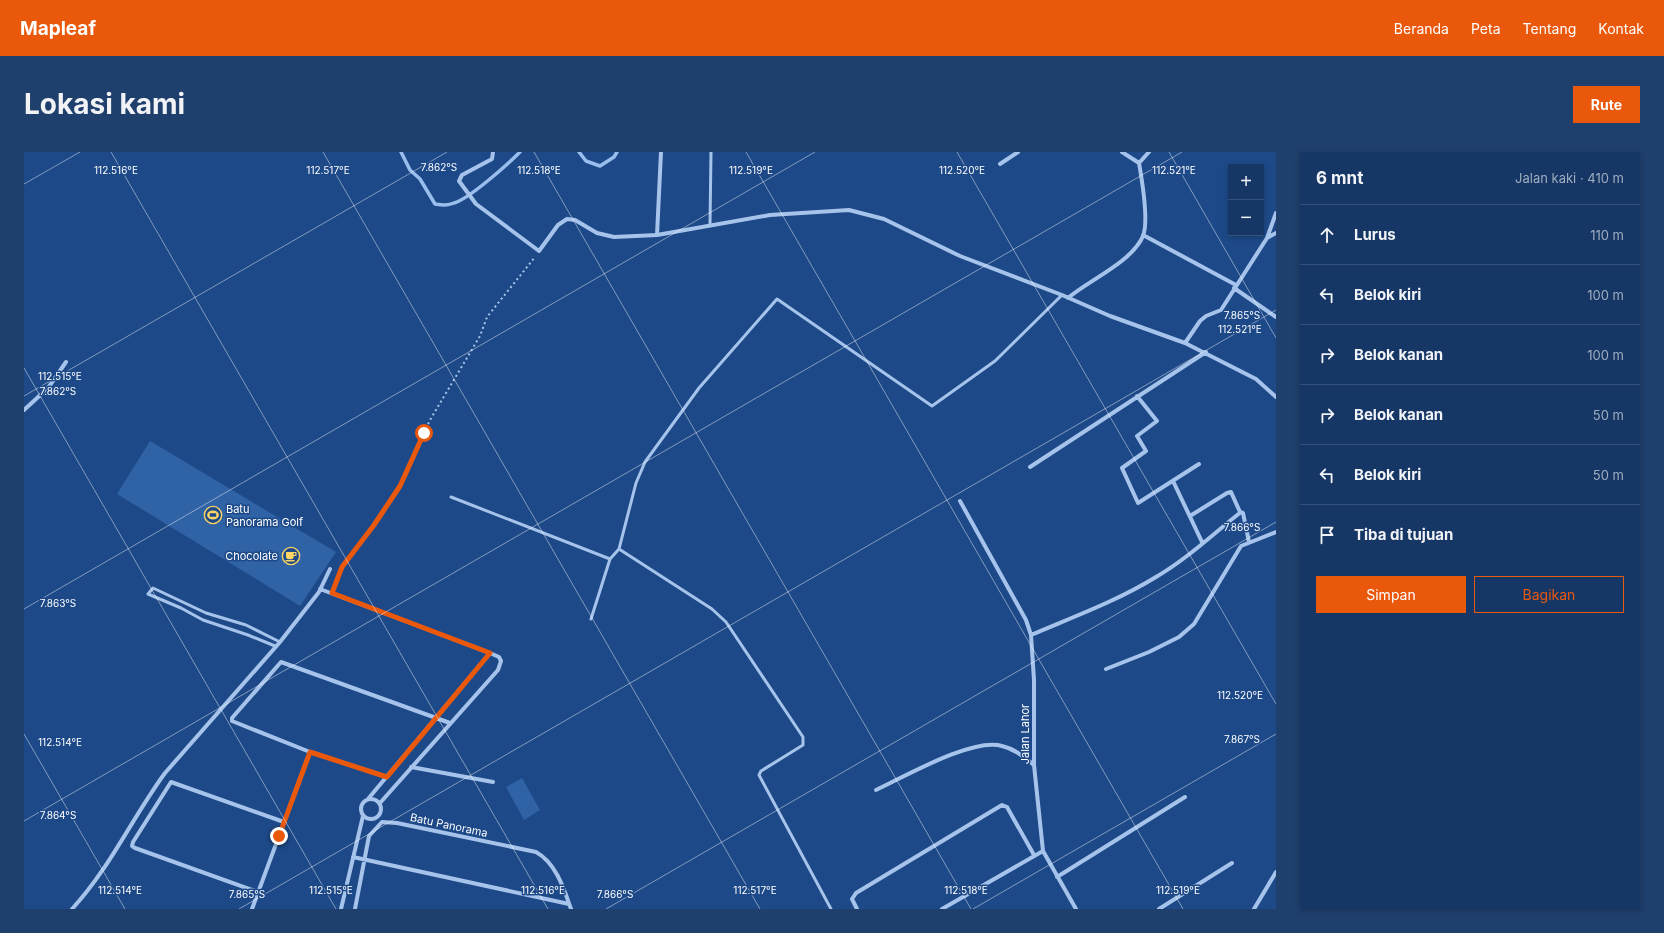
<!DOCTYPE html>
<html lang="id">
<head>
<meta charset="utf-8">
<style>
	:root { --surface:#163766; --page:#1f3f6c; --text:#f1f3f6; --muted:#9eacbf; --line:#35517a; --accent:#ea580c }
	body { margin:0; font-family:Inter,sans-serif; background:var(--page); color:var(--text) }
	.controls { position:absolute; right:12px; top:12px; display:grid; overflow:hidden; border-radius:0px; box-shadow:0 2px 6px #0003 }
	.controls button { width:36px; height:36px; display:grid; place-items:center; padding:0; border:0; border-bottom:1px solid var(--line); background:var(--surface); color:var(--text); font:20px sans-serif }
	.stop { position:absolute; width:12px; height:12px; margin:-9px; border:3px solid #ea580c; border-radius:50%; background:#fff }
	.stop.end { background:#ea580c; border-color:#fff; box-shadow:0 1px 4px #0008 }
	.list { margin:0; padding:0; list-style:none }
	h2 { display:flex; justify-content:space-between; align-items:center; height:52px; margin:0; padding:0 16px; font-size:17px }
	h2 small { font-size:13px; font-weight:400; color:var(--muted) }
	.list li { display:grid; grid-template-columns:26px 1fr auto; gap:12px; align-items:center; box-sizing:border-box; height:60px; padding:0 16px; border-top:1px solid var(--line) }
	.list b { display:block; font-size:15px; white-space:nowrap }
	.list em { font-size:13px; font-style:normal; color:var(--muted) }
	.actions { display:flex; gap:8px; padding:12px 16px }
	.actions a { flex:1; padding:9px 0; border:1px solid var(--accent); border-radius:0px; text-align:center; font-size:14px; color:var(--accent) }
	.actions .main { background:var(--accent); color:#fff }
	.icon { flex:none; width:22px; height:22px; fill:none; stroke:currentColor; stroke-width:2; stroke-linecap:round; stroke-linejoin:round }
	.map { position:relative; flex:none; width:1252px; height:757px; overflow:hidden; border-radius:0px }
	header { display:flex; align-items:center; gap:24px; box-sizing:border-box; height:56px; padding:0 20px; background:var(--accent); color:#fff }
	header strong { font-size:19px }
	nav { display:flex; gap:22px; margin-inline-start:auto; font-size:14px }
	.intro { display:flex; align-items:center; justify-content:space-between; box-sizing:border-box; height:96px; padding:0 24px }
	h1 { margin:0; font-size:28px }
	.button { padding:10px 18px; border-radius:0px; background:var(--accent); color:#fff; font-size:14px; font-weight:700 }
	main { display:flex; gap:24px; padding:0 24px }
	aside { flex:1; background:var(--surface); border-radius:0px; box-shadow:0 2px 6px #0003 }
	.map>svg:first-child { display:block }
	.green { fill:#3062a6 }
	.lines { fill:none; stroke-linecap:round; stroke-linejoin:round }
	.stream { stroke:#99beed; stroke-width:3.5 }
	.path { stroke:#a6c4eb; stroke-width:2; stroke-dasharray:2 3; stroke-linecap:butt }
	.lane { stroke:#a6c4eb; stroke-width:3 }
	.street { stroke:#a6c4eb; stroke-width:4 }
	.route { stroke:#ea580c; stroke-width:5 }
	.ticks { fill:none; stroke:#fff; stroke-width:1; stroke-opacity:0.45 }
	.labels { text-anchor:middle; stroke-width:3; stroke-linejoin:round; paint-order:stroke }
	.poi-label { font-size:11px; fill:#fff; stroke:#1d4988; text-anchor:start }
	.street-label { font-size:11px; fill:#fff; stroke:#1d4988 }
	.ticks-label { font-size:10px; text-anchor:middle; fill:#fff; stroke:#1d4988; stroke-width:3; stroke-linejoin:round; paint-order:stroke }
</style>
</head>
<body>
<header>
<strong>Mapleaf</strong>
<nav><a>Beranda</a><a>Peta</a><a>Tentang</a><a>Kontak</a></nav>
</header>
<div class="intro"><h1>Lokasi kami</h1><a class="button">Rute</a></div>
<main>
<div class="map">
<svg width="1252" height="757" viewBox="0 0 1252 757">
	<rect width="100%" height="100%" fill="#1d4988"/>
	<path class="green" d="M126,289L312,400L276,454L93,342Z
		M498,626L516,658L500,668L482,635Z"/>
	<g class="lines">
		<path class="stream" d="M377,0L386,18L396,27L411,52C418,53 423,54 430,51C445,47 484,12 496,0
			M555,0L562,9L576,14L590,5L593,0"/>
		<path class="path" d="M310,436L318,415L350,373L376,333L406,268L456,184L463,165L511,105"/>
		<path class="lane" d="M686,73L687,0
			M427,345L586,407
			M595,397L688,457L702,470L779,585V593L737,619L735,623L807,757
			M567,467L586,407L595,397L612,331L621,310L675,236L753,147L908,254L971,209L1038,143
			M251,494L224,483L179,468L157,456L124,442L129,436L182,461L222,473L256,490"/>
		<path class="street" d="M469,0L468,7L438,23L435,29L452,52L515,99L534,73L543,67L551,68L573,81L590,85L633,83L746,63L825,58L860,67L936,104L1038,143L1086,164L1161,191L1232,227L1252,245
			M1115,11L1125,0
			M976,12L994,0
			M633,83L637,0
			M1119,83L1212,133
			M1243,86L1252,81
			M1210,136L1252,165
			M1044,146C1065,128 1108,110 1119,84C1125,69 1118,28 1115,11L1098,0
			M1161,191L1176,169L1182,164L1197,158L1243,86L1252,61
			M1113,244L1133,269L1113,284L1122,299L1098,316L1114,351L1175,312
			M0,258L24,236L42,210
			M1006,315L1182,200
			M1149,329L1178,390
			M936,349L1002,468L1007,483L1010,528V613L1019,699L1052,757
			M1166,364L1203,341L1207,340L1216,360
			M296,437L466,501L475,505L477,509L474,518L356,651
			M1007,483C1049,465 1093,449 1132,425C1163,407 1189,382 1217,360L1219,361L1225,390
			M1082,517L1125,500L1155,485L1170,472L1217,394L1252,380
			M387,615L469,630
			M363,625L286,600L208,569V566L257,510L426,571
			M852,638C880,625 949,585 978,594C991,597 1000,605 1010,613
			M337 657a10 10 0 1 1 20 0a10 10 0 1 1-20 0Z
			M344,647L466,501
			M329,705L545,752
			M1033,725L1161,645
			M234,740L111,696L108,694L109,690L147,630L260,670
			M48,757C86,716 108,666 141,621L256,490L295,440L306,417
			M228,757L286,600
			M317,757L339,664
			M331,757L345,684L358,670L373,671L512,700C532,711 540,737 547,757
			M833,757L828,747L832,741L978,653L983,655L1010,703
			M918,757L1019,699
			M1135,757L1208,711
			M1230,757L1252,720"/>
	</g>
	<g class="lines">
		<path class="route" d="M255,684L286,600L363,625L466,501L308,441L318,415L350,373L376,334L400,281"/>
	</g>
	<path class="ticks" d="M87,0L524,757M299,0L736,757M510,0L947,757M722,0L1159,757M933,0L1252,552M1145,0L1252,186M0,32L56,0M0,216L312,757M0,244L423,0M0,457L791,0M0,582L101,757M0,669L1158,0M215,757L1252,158M582,757L1252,370M949,757L1252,582"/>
	<defs>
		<symbol id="stadium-ring" viewBox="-11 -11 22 22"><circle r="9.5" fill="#1d4988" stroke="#fbd464" stroke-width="1.5"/><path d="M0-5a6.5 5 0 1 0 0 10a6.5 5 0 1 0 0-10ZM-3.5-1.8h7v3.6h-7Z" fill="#fbd464"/></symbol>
		<symbol id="cafe-ring" viewBox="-11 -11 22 22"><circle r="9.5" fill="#1d4988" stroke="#fbd464" stroke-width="1.5"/><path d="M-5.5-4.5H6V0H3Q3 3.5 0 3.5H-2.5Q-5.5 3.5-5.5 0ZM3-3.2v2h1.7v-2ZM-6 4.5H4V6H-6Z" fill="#fbd464"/></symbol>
	</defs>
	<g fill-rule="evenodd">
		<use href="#stadium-ring" x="179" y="353" width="20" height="20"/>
		<use href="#cafe-ring" x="257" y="394" width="20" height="20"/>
	</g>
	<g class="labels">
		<g class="poi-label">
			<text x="202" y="361">Batu<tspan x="202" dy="13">Panorama Golf</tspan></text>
			<text x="254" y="408" text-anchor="end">Chocolate</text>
		</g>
		<g class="street-label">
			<text transform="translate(1001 582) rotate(-90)" y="4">Jalan Lahor</text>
			<text transform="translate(425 673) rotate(12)" y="4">Batu Panorama</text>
		</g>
	</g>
	<g class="ticks-label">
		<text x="415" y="19">7.862°S</text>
		<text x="92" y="22">112.516°E</text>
		<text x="515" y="22">112.518°E</text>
		<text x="938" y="22">112.520°E</text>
		<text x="304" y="22">112.517°E</text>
		<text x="727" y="22">112.519°E</text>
		<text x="1150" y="22">112.521°E</text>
		<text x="1218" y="167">7.865°S</text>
		<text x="1216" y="181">112.521°E</text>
		<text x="36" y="228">112.515°E</text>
		<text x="34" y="243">7.862°S</text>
		<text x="1218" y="379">7.866°S</text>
		<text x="34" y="455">7.863°S</text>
		<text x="1216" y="547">112.520°E</text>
		<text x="1218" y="591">7.867°S</text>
		<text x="36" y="594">112.514°E</text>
		<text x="34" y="667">7.864°S</text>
		<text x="96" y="742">112.514°E</text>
		<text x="307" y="742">112.515°E</text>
		<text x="519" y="742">112.516°E</text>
		<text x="731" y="742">112.517°E</text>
		<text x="942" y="742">112.518°E</text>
		<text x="1154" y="742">112.519°E</text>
		<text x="223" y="746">7.865°S</text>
		<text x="591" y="746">7.866°S</text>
	</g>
</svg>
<div class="controls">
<button>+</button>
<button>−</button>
</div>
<div class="stop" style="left:400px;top:281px"></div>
<div class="stop end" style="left:255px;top:684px"></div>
</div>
<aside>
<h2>6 mnt<small>Jalan kaki · 410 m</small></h2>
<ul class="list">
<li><svg class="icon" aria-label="ahead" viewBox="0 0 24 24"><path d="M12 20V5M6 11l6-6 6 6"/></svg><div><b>Lurus</b></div><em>110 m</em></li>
<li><svg class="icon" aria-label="left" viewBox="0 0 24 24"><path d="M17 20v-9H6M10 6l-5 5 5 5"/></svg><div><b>Belok kiri</b></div><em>100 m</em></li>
<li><svg class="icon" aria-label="right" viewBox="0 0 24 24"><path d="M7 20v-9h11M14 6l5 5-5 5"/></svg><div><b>Belok kanan</b></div><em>100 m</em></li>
<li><svg class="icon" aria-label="right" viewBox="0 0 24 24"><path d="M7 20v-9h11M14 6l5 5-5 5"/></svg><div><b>Belok kanan</b></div><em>50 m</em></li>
<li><svg class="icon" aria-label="left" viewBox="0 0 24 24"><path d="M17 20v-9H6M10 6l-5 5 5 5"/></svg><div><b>Belok kiri</b></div><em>50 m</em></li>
<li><svg class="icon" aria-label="arrive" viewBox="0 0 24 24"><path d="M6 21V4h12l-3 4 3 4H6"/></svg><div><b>Tiba di tujuan</b></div></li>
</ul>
<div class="actions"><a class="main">Simpan</a><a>Bagikan</a></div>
</aside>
</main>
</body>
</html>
